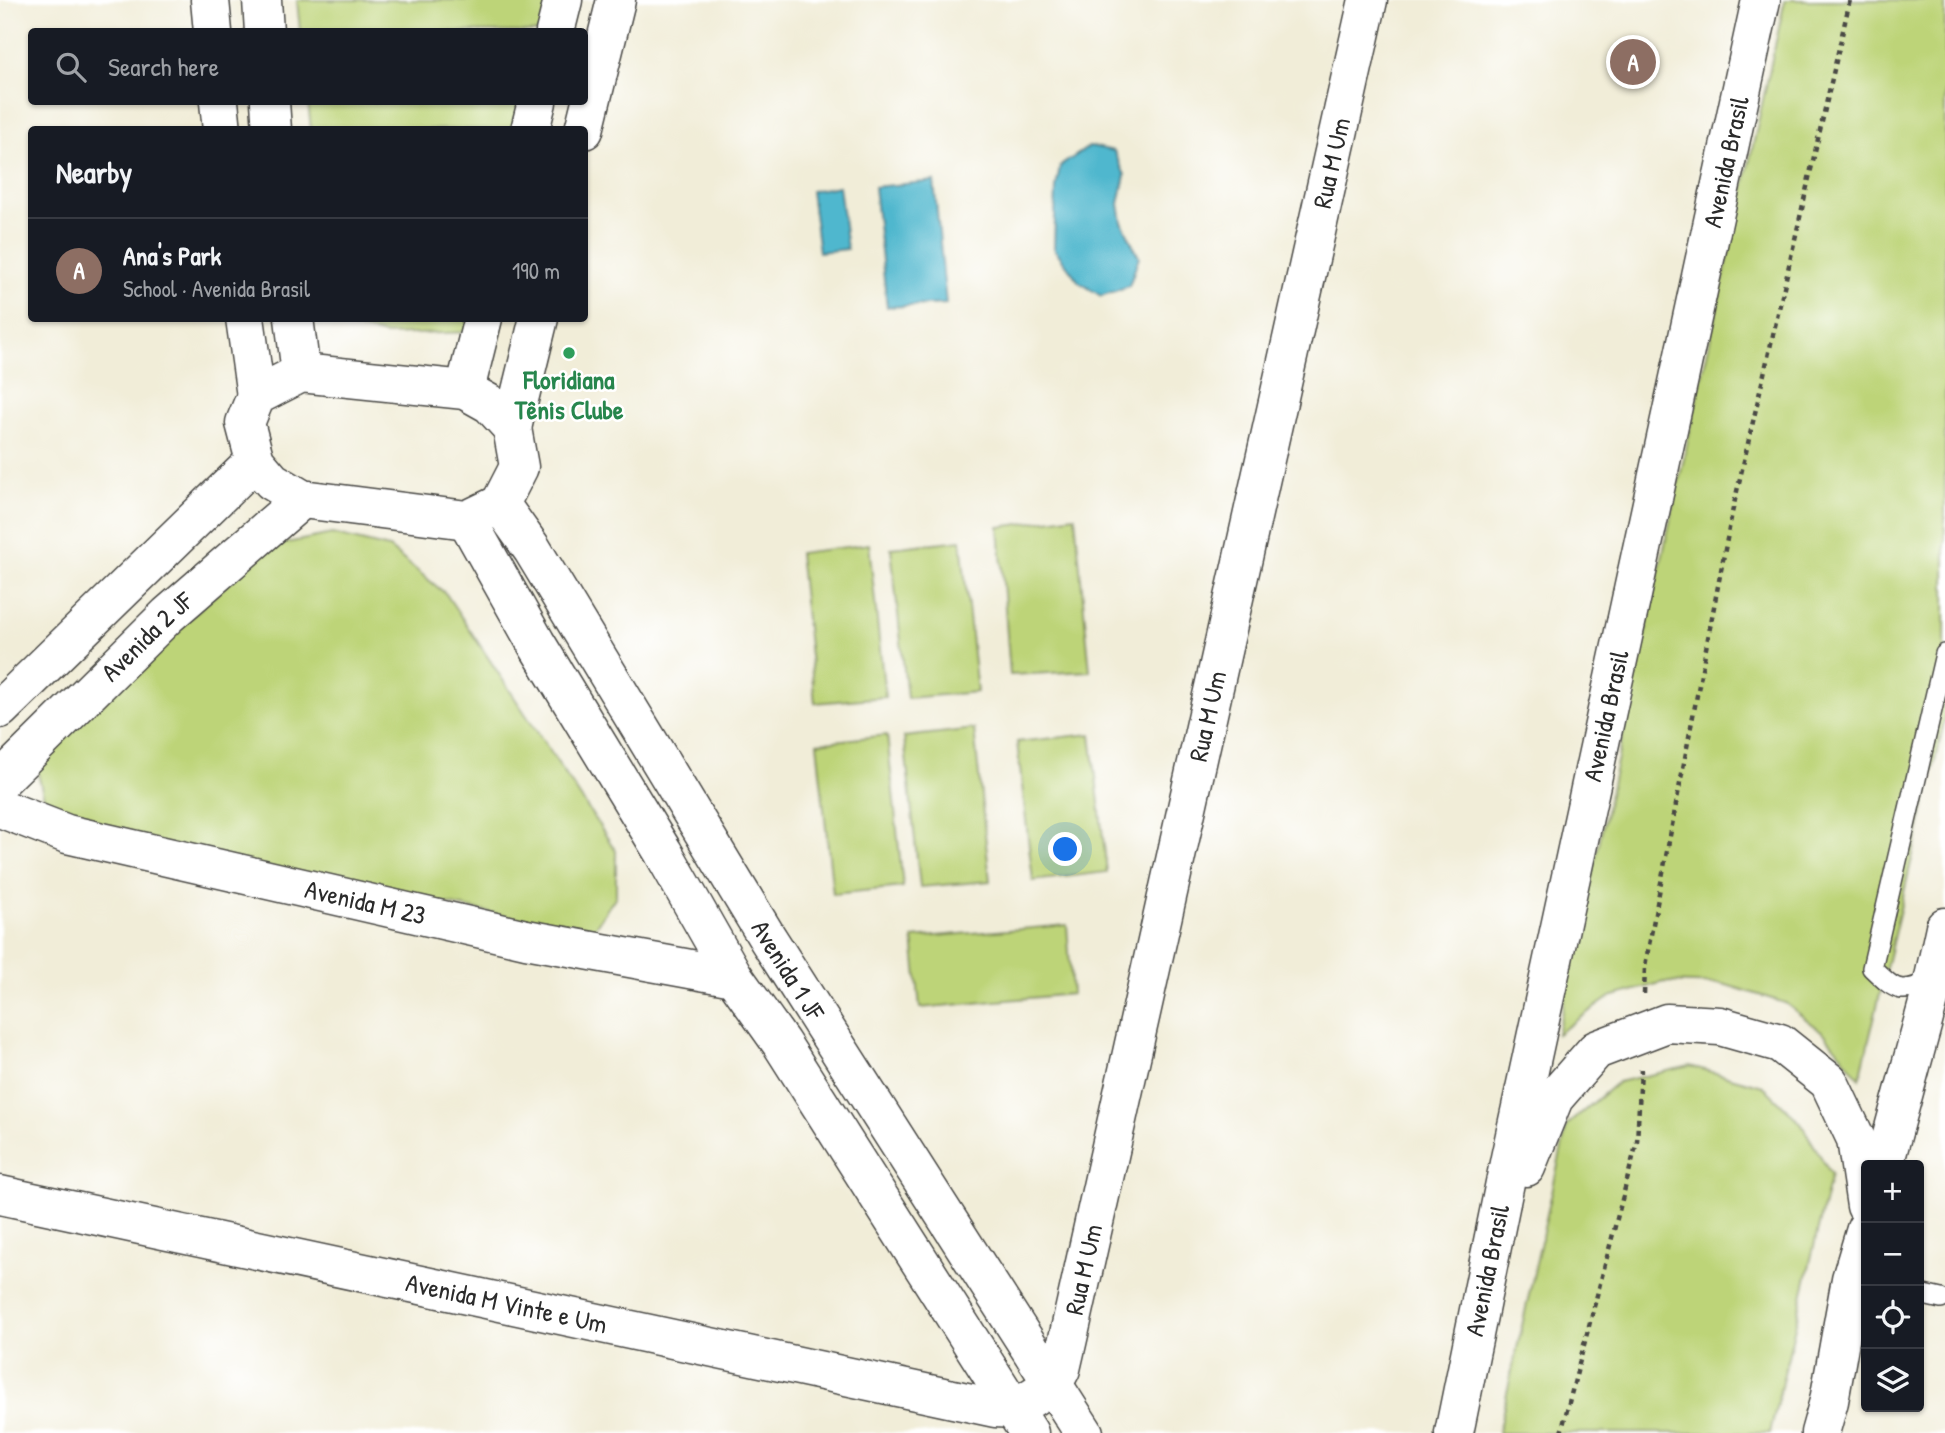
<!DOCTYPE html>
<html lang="en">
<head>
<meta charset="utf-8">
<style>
	:root { --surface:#171b24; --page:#20242c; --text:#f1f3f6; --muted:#9ea1a6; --line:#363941; --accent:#b45309 }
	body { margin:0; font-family:"Patrick Hand",sans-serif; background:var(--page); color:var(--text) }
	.controls { position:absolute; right:21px; bottom:21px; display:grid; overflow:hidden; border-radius:7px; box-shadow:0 2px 5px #0004 }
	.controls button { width:63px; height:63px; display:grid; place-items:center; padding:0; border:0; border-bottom:2px solid var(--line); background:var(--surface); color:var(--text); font:35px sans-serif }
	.you { position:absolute; left:1066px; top:850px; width:24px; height:24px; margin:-18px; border:5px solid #fff; border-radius:50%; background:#1a73e8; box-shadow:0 0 0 10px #1a73e833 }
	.badge { display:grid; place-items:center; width:46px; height:46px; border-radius:50%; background:var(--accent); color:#fff; font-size:23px; font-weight:700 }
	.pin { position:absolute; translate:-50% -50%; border:4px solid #fff; box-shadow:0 2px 7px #0006 }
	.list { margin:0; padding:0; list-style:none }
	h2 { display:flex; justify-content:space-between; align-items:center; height:91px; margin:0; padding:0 28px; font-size:30px }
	h2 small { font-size:23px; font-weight:400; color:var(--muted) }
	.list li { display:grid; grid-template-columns:46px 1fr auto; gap:21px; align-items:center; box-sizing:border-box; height:105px; padding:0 28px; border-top:2px solid var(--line) }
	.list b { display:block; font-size:26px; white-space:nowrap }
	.list p { margin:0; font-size:23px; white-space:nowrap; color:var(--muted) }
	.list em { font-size:23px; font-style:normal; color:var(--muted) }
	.icon { flex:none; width:38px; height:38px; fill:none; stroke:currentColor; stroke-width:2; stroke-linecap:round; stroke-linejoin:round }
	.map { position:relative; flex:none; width:1945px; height:1433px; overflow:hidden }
	.search { position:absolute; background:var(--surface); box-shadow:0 2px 5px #0004; left:28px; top:28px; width:560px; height:77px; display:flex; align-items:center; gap:18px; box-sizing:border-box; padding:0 24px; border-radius:7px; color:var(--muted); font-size:26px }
	.panel { position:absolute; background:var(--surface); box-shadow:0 2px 5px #0004; left:28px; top:126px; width:560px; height:196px; border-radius:7px }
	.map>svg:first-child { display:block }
	.green { fill:#bdd478; stroke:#748052; stroke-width:2 }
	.water { fill:#50b7ce; stroke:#3e717c; stroke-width:2 }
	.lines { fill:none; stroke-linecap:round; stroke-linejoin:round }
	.lane-casing { stroke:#494845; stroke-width:22 }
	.street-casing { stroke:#494845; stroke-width:41 }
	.primary-casing { stroke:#494845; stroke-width:41 }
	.path { stroke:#494845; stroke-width:4.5; stroke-dasharray:5 5; stroke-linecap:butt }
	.lane { stroke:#fff; stroke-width:19 }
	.street { stroke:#fff; stroke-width:38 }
	.primary { stroke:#fff; stroke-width:38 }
	.leisure-dot { fill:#2e9e5b; stroke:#fff; stroke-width:2.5 }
	.labels { text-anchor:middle; stroke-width:5; stroke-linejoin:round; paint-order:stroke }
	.street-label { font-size:26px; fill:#2b2b2b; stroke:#fff }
	.leisure-label { font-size:26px; font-weight:bold; fill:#27864d; stroke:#fff }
</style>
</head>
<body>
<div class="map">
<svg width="1945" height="1433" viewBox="0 0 1945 1433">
	<rect width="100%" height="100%" fill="#fff"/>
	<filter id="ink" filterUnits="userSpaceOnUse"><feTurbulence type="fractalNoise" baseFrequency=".0143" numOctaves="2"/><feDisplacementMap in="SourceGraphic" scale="14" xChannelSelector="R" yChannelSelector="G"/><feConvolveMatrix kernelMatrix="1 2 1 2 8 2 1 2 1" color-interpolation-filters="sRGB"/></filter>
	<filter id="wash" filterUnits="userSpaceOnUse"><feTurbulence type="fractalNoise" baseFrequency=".00686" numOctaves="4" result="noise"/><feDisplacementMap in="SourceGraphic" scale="28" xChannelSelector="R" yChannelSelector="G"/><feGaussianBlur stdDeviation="1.57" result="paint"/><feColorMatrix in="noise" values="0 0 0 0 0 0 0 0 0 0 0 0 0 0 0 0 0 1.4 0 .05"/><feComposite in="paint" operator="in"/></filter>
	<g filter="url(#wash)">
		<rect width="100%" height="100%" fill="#f1edd8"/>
		<path class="green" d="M297,0H550L542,32L300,31Z
			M1785,0H1945V719L1860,1078L1824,1033L1785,1003L1723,984L1664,982L1610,997L1557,1034Z
			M308,102H526L519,130L311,129Z
			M332,319H475L472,332L386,335L332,323Z
			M1075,516L1090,671L1010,675L999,527Z
			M332,534L389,548L446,594L616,851V896L591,933L74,829L44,798L35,762L266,547Z
			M961,540L977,692L907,698L891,548Z
			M869,544L885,697L815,703L799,553Z
			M974,729L990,881L920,887L904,737Z
			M1091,734L1107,872L1033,881L1017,742Z
			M887,735L903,887L833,894L817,743Z
			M1067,925L1072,994L920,1008L913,938Z
			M1690,1066L1763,1086L1800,1122L1831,1174L1770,1433H1498L1567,1125L1618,1082Z"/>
		<path class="water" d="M1090,146L1114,151L1125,175L1119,204L1122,222L1139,257L1129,286L1101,296L1079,282L1054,248L1056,187L1060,166Z
			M934,181L946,304L887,307L874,187Z
			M839,186L847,249L819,252L811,191Z"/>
	</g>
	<g filter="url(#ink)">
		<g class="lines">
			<defs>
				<path id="lane" d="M1934,980C1900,994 1898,993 1872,968L1945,654
					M1919,1294L1941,1299"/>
				<g id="street">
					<path d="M210,0L213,32"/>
					<path d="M262,0L264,32"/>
					<path d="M555,32L563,0"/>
					<path d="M219,102L222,130"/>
					<path d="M270,102L272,130"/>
					<path d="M530,130L537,102"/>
					<path d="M584,130L616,0"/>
					<path d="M245,318L256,396"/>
					<path d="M294,318L301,373"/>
					<path d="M301,373L465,390L490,404L512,428L519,467L500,504L467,520L302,499L272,481L255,461L245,423L256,396Z"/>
					<path d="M465,390L483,318"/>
					<path d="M512,428L539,318"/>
					<path id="s1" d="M500,504L532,549L768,939L1084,1433"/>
					<path d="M467,520L536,643L663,852L734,977L781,1043L1029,1433"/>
					<path d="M0,709L255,461"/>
					<path id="s2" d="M0,781L168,615L302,499"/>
					<path id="s3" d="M0,808L67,834L526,939L734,977"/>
					<path id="s4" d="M0,1195L995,1408L1014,1409L1053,1384L1061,1369L1067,1343L1368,0"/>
				</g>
				<g id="primary">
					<path d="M1884,1165L1930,996L1945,927"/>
					<path d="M1526,1167L1554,1098L1596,1050L1667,1023L1720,1026L1780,1043L1829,1082L1856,1139L1866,1206"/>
					<path id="s5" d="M1454,1433L1510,1158L1761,0"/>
					<path d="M1820,1433L1829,1401L1851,1279L1866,1229"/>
				</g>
			</defs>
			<use href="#lane" class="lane-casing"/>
			<use href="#street" class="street-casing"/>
			<use href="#primary" class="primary-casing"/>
			<path class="path" d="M1644,994L1645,966L1732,513L1850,0
				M1561,1433L1637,1142L1641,1069"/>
			<use href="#lane" class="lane"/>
			<use href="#street" class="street"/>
			<use href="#primary" class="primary"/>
		</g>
	</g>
	<circle class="leisure-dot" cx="569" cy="353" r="7"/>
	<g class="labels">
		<g class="street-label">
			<text dy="9" stroke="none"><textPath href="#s4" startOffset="2336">Rua M Um</textPath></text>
			<text dy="9" stroke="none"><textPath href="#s5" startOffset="1300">Avenida Brasil</textPath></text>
			<text dy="9" stroke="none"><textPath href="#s2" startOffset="206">Avenida 2 JF</textPath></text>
			<text dy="9" stroke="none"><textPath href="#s4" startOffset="1769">Rua M Um</textPath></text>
			<text dy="9" stroke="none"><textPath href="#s5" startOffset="733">Avenida Brasil</textPath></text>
			<text dy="9" stroke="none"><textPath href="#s3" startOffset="378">Avenida M 23</textPath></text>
			<text dy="9" stroke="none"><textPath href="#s1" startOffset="548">Avenida 1 JF</textPath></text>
			<text dy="9" stroke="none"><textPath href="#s4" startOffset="1202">Rua M Um</textPath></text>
			<text dy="9" stroke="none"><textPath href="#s5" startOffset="166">Avenida Brasil</textPath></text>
			<text dy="9" stroke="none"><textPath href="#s4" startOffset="518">Avenida M Vinte e Um</textPath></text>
		</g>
		<g class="leisure-label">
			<text x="569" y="389">Floridiana<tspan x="569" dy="30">Tênis Clube</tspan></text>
		</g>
	</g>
</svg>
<div class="controls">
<button>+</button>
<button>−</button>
<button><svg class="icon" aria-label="locate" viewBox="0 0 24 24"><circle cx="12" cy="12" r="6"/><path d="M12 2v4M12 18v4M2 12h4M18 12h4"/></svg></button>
<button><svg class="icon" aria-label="layers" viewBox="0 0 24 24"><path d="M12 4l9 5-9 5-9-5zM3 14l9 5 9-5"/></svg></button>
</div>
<div class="you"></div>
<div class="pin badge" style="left:1633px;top:62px;background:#8d6e63">A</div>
<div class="search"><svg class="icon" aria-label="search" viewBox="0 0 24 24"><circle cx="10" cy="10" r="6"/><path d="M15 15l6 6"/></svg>Search here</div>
<section class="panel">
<h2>Nearby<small></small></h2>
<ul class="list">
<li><span class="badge" style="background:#8d6e63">A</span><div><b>Ana's Park</b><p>School · Avenida Brasil</p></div><em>190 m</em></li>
</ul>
</section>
</div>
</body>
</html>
